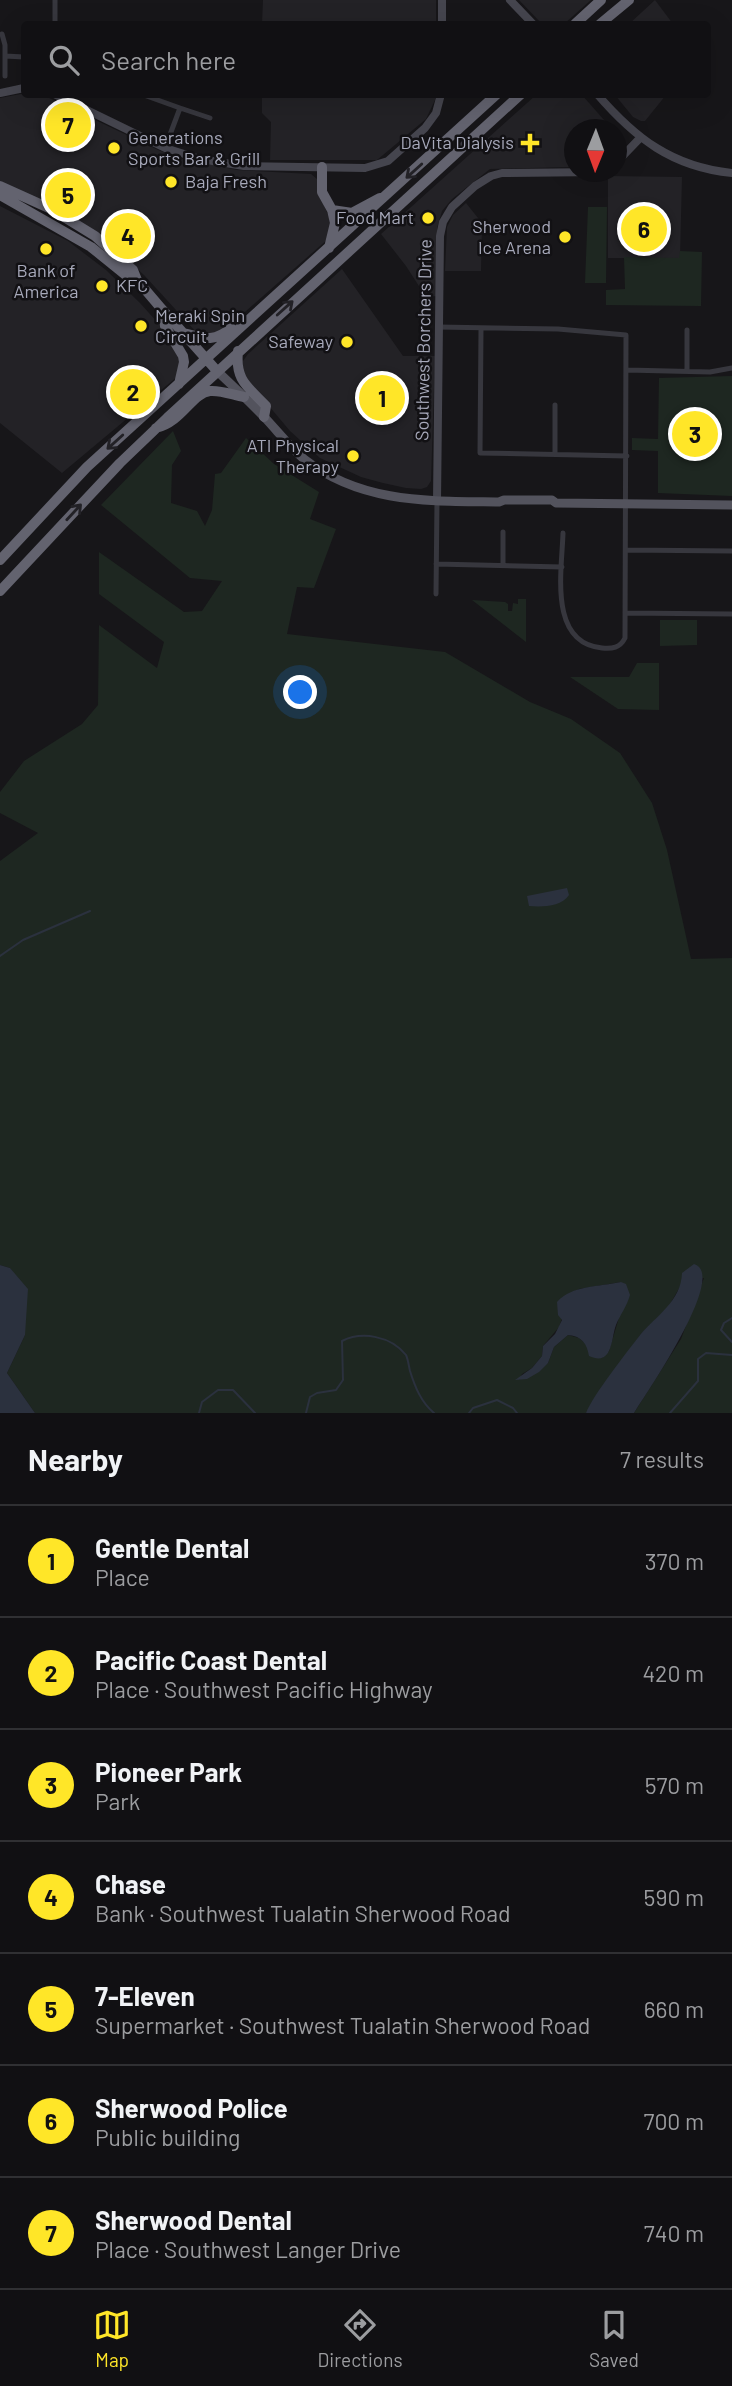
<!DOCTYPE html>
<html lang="en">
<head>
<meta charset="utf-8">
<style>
	:root { --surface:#111013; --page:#1a191c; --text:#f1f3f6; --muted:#9c9da0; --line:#303033; --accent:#ffe628 }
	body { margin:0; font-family:Barlow,sans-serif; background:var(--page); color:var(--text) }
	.compass { position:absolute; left:564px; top:119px; width:63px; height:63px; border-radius:50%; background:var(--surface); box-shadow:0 7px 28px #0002; rotate:181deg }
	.you { position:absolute; left:301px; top:693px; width:24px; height:24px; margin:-18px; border:5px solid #fff; border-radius:50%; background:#1a73e8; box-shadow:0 0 0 10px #1a73e833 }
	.badge { display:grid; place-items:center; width:46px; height:46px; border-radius:50%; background:var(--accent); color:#111; font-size:23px; font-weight:700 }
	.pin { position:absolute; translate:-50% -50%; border:4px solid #fff; box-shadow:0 2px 7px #0006 }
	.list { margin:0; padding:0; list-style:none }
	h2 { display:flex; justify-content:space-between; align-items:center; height:91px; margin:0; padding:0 28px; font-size:30px }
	h2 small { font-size:23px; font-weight:400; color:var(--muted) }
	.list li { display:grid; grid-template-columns:46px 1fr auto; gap:21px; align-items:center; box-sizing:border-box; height:112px; padding:0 28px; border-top:2px solid var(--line) }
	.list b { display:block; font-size:26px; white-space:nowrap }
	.list p { margin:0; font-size:23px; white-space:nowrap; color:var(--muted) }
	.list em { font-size:23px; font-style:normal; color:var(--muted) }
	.icon { flex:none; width:38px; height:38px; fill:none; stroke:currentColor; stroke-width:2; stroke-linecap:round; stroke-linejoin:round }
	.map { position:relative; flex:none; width:732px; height:1413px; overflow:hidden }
	.search { position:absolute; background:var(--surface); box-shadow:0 7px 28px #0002; left:21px; right:21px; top:21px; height:77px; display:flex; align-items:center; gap:18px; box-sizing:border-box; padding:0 24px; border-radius:7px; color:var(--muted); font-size:26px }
	.sheet { height:875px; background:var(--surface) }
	nav { display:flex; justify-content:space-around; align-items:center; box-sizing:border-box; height:98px; border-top:2px solid var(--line); background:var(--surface); font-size:19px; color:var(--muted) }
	nav a { display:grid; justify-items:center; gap:4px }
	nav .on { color:var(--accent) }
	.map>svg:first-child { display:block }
	.built { fill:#232226 }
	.green { fill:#1e2721; fill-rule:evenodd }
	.water { fill:#2b313e }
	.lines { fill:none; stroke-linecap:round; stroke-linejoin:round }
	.stream { stroke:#2b313e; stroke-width:2 }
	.street { stroke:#37373e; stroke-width:5 }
	.secondary { stroke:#45454e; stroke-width:8 }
	.primary { stroke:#53535d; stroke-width:9 }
	.highway { stroke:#63636f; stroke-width:10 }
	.oneway { stroke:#222126 }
	.poi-dot { fill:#ffe628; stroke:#121114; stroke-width:2.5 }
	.labels { text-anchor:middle; stroke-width:5; stroke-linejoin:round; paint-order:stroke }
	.poi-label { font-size:18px; fill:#a7a9ba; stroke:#121114; text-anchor:end }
	.street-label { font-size:18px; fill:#a7a9ba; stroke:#121114 }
</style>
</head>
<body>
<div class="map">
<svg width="732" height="1413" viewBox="0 0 732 1413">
	<rect width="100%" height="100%" fill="#171619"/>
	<path class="built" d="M263,0H436V24H262Z
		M519,0H591L564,24H542Z
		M655,0L673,24H629Z
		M21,94L43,95L158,150L183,159L237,170L311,174L317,179L321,199L331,221L328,239L222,332L215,336L197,333L144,275L124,257L0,181V98Z
		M262,95L435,94V100L426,119L377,160H270L271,122L262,113Z
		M536,95H582L612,129L574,130V167L490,169L452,199L442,211L437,228V296L426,297L406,266L381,234Z
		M615,95H666L645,121H641L633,117Z
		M608,176L682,177L680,258H608Z
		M466,203L482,223L481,271H445L447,227L453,215Z
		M0,206L68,241L106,270L140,303L184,352L178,376L62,473L0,423Z
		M342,269L403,356H435L431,481L427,487L421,489L406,488L383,483L361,477L320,458L290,431L242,374L243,361L248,354Z"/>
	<path class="green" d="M588,207H607L606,283H585Z
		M680,251L702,252L701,306L606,305V290L625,289L624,257L679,258Z
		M732,376V496L658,493V451L632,450V438L658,439L659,378Z
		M173,431L181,451L172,465L171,503L197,511L205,526L212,510L215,474L221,473L246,438L274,464L319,492L310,519L336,529L314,588L297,587L287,634L445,652L530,702L571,719L620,753L652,803L667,850L691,959L732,958V1413H634L681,1339L704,1278L682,1283L669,1306L640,1335L586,1413H35L7,1373L25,1335L10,1268L0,1265V861L38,833L0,813V792L24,761L82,724L98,705L99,625L157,668L164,642L99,594V552L184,612L202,611L222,581L190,578L101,505ZM621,1282L627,1291L609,1351L602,1358L579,1338L568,1335L554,1347L548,1363L519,1380L522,1374L532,1368L542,1356L543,1346L559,1327L570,1294L579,1289Z
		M518,599H526V642L472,600L505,602L508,604V611H512L513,603L518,604Z
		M660,620H697V645L660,646Z
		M637,663H659V710L618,709L570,677H629Z"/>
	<path class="water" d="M567,888L569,895C561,907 542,907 529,906L527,896Z
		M694,1264C729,1274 645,1395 634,1413H586C593,1395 627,1352 640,1335C657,1315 681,1301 682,1273Z
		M0,1265L10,1268L28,1289L25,1335L7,1373L35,1413H0Z
		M621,1282L626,1284L630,1295C627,1306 620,1315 616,1325C611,1338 613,1367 589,1356C587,1344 582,1336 568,1335L554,1347L548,1363L539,1372L527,1379L515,1380L532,1368L542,1356L543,1346L555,1334L562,1320L558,1315L557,1302C572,1285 599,1287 621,1282Z"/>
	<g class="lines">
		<path class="stream" d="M0,956L23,940L90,911
			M732,1318L724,1323L721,1330L732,1342
			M199,1413L202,1402L218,1390H233L255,1413
			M306,1413L310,1397L317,1393L336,1390L343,1380L342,1341C362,1331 391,1336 406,1355C408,1359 409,1367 410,1371C415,1387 421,1402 434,1413
			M469,1413L473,1408L497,1400L513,1408L517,1413
			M670,1413L698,1381V1359L706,1353L732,1355"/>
		<path class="street" d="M55,24V0
			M2,34L5,45V76
			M5,56L24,57
			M141,94L180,108L165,148
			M180,108L210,118
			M438,327L558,329L626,335L625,638C620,648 612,649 602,648C548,643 562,570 563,533
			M481,329L480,453L627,456
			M627,370L710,372L732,368
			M687,371V330
			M555,454V405
			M503,532V564
			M626,550L732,551
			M436,564L562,567
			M436,594L437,501
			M625,613L732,614"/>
		<path class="secondary" d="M510,0L533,24
			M442,24V0
			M0,93L24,88
			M54,94L165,148L200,159L244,166L365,168L388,161L425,128L436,113L441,94
			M597,94C635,138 672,167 732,173
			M616,163L640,138
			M437,501L440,236L443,222L452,207L475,186L491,176L502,173L600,172"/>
		<path class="primary" d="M217,371C234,387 251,403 267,420C279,433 290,447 304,459C362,504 430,501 499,502L504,500H552L556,503L732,505"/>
		<path class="highway" d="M575,24L601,0
			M600,24L629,0
			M322,167V192L332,210L335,223L329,248
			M0,186L51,209L95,236L133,270L137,280L160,307L217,371
			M0,195L91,247L127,276L137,280
			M332,210L352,213L380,198
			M163,312L165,326L183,356L184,362L179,384
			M183,333C203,338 214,343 231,328
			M238,351C235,380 247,386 266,406L264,417
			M156,428C182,422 192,393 210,391C221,390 233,395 244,397
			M0,560L87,467L497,94
			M0,591L120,463L167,418L521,94"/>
	</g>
	<defs><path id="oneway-shaft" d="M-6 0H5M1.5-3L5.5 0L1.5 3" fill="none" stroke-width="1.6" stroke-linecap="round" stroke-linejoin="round" transform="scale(1.75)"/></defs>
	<g class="oneway">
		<use href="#oneway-shaft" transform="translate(414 171) rotate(138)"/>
		<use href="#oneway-shaft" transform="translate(285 308) rotate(-42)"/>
		<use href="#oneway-shaft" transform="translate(115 442) rotate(138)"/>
		<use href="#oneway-shaft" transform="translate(74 512) rotate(-47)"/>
	</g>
	<g class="poi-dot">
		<path d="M526.5 132.5h7v7h7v7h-7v7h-7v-7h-7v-7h7z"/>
		<circle cx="114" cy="148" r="7"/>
		<circle cx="171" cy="182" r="7"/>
		<circle cx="428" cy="218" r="7"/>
		<circle cx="565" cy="237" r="7"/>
		<circle cx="46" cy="249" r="7"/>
		<circle cx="102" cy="286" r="7"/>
		<circle cx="141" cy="326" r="7"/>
		<circle cx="347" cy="342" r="7"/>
		<circle cx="353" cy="456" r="7"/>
	</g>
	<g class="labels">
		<g class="poi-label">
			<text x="128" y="144" text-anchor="start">Generations<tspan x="128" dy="21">Sports Bar &amp; Grill</tspan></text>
			<text x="514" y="149">DaVita Dialysis</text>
			<text x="185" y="188" text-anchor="start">Baja Fresh</text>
			<text x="414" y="224">Food Mart</text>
			<text x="551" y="233">Sherwood<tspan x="551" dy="21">Ice Arena</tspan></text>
			<text x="46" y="277" text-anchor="middle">Bank of<tspan x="46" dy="21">America</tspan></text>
			<text x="116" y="292" text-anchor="start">KFC</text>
			<text x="155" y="322" text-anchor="start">Meraki Spin<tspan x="155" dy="21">Circuit</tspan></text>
			<text x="333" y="348">Safeway</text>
			<text x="339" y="452">ATI Physical<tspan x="339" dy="21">Therapy</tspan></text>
		</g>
		<g class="street-label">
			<text transform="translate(424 340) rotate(-89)" y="6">Southwest Borchers Drive</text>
		</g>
	</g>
</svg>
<svg class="compass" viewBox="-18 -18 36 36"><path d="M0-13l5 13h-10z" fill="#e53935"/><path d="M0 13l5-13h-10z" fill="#9c9da0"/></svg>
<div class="you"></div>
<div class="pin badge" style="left:382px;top:398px">1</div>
<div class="pin badge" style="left:133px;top:392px">2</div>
<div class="pin badge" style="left:695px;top:434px">3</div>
<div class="pin badge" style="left:128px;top:236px">4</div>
<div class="pin badge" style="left:68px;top:195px">5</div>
<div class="pin badge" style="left:644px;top:229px">6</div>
<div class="pin badge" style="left:68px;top:125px">7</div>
<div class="search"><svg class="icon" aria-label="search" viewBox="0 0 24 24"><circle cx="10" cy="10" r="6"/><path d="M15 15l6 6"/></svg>Search here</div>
</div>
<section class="sheet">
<h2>Nearby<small>7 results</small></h2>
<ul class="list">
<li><span class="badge">1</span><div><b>Gentle Dental</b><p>Place</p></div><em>370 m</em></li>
<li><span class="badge">2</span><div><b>Pacific Coast Dental</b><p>Place · Southwest Pacific Highway</p></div><em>420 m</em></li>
<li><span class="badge">3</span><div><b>Pioneer Park</b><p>Park</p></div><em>570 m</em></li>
<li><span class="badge">4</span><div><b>Chase</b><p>Bank · Southwest Tualatin Sherwood Road</p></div><em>590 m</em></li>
<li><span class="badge">5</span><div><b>7-Eleven</b><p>Supermarket · Southwest Tualatin Sherwood Road</p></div><em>660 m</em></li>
<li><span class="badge">6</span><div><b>Sherwood Police</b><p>Public building</p></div><em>700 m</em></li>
<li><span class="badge">7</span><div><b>Sherwood Dental</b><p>Place · Southwest Langer Drive</p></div><em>740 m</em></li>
</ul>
</section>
<nav>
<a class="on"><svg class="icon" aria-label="map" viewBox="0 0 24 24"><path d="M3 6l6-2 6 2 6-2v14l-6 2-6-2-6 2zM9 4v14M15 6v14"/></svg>Map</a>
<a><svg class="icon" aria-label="directions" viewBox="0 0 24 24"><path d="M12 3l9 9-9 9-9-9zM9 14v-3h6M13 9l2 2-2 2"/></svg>Directions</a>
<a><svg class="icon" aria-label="saved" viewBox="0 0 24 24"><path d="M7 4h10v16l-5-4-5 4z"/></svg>Saved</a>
</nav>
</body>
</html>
